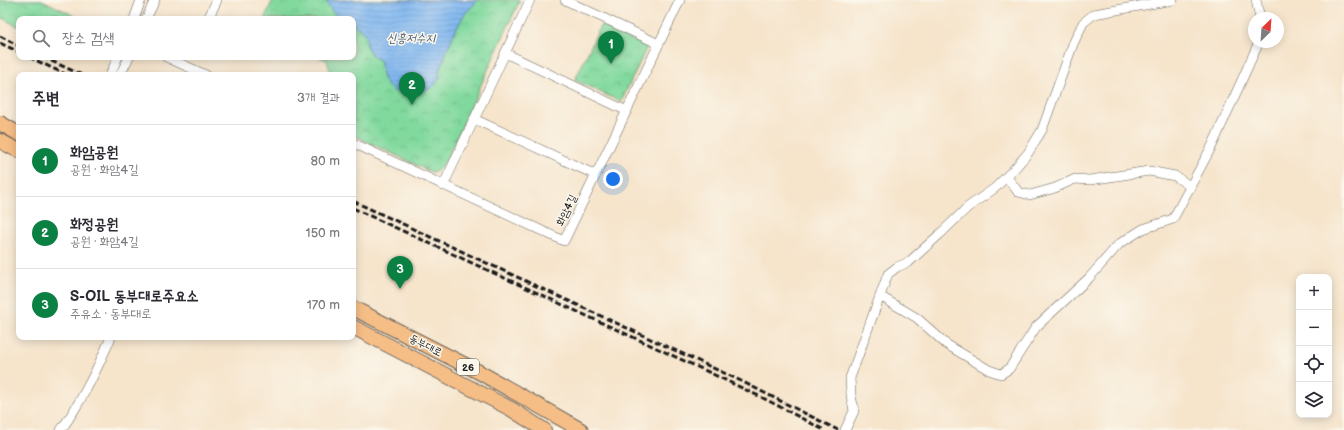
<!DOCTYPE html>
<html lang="ko">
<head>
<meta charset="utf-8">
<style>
	:root { --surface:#fff; --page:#f7f7f7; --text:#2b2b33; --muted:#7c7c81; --line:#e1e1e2; --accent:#0b8043 }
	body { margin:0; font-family:"Balsamiq Sans","Poor Story",sans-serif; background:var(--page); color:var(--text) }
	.controls { position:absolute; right:12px; bottom:12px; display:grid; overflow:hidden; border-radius:8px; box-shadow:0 2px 10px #0003 }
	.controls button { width:36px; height:36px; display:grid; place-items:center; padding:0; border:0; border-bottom:1px solid var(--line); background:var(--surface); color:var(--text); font:20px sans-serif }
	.compass { position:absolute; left:1248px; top:12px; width:36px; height:36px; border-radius:50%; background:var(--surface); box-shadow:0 2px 10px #0003; rotate:25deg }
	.you { position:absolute; left:613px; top:179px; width:14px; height:14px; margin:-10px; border:3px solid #fff; border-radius:50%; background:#1a73e8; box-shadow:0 0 0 6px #1a73e833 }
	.badge { display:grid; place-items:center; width:26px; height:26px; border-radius:50%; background:var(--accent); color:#fff; font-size:13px; font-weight:700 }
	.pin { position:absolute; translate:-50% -33px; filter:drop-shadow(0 1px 2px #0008) }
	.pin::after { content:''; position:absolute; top:21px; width:14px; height:12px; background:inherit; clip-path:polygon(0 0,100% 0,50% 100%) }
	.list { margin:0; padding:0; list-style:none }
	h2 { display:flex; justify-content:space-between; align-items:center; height:52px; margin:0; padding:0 16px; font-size:17px }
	h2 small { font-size:13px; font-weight:400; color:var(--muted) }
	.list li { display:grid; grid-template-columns:26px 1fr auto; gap:12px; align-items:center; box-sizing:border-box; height:72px; padding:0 16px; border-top:1px solid var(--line) }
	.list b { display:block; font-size:15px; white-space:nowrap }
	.list p { margin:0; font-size:13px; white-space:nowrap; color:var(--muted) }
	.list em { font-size:13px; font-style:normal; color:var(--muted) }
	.icon { flex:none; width:22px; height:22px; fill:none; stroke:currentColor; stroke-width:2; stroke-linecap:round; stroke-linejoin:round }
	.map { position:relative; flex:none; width:1344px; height:430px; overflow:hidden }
	.search { position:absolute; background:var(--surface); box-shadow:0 2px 10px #0003; left:16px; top:16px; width:340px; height:44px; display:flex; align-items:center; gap:10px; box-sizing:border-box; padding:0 14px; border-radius:8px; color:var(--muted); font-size:15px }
	.panel { position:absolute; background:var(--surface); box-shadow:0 2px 10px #0003; left:16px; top:72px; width:340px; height:268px; border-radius:8px }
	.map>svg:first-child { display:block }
	.park { fill:url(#park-crowns); stroke:#4e7a5d }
	.water { fill:url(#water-rules); stroke:#4e6a86 }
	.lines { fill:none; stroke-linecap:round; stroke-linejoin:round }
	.street-casing { stroke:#686259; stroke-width:10 }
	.primary-casing { stroke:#686259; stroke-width:16 }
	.street { stroke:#fff; stroke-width:9 }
	.primary { stroke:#f6be87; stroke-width:14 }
	.rail { stroke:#1c1c1c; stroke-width:3; stroke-dasharray:6 3; stroke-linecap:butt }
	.labels { text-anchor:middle; stroke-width:3; stroke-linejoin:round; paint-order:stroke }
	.shield { fill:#fbf7ec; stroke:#5f5e5a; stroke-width:1 }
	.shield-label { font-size:10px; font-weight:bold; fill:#1c1c1c }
	.street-label { font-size:11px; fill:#1c1c1c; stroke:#fbf7ec }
	.water-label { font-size:12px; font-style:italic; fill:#445a71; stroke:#fbf7ec }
</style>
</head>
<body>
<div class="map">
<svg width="1344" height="430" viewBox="0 0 1344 430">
	<defs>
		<pattern id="park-crowns" width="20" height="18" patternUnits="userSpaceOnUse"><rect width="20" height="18" fill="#81d99e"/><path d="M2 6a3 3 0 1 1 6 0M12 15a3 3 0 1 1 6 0" fill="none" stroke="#6fba88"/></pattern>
		<pattern id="water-rules" width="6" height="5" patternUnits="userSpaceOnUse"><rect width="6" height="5" fill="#81b7f0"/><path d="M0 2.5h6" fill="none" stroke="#6f9dcd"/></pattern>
	</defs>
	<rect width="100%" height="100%" fill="#fbf7ec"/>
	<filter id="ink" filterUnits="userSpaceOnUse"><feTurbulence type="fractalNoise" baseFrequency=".025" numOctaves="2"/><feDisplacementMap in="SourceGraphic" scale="8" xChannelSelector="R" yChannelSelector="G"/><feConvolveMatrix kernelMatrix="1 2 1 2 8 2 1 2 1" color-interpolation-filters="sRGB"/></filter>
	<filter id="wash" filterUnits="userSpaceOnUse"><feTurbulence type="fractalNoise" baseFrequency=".012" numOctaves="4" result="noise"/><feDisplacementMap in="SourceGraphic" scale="16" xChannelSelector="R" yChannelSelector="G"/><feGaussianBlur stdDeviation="0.9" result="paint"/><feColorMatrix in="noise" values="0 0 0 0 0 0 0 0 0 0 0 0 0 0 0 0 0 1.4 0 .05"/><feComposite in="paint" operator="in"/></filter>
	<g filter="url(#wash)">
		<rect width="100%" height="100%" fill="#f6e4cb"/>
		<path class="park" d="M0,0H42L81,19H19V27L0,17Z
			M273,0H520L445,163L437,171L431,172L353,135V75H331L327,60L319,57H353V19H264Z
			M601,25L647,47L621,102L575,80Z"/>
		<path class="water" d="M326,0H478L464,15L455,31L439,71L440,78C437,82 433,87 429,89C414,95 392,98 384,80C381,75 381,68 381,61L372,56L367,47L366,37L363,32L353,24V19C338,19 332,14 326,0Z"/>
	</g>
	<g filter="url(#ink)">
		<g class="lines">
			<defs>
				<path id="street" d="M565,0L659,44
					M1256,0L1260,18
					M134,19L141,0
					M146,19L155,0
					M208,19L217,0
					M505,53L627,111
					M166,57L206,75
					M110,75L118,57
					M120,75L129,57
					M474,119L596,175
					M353,143L564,241L680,0
					M1007,177L1018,192L1030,195L1055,188L1075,179L1090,180L1149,171L1175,176L1191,187
					M443,186L530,0
					M880,296L917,318L946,344L989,370L1001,374L1009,369L1036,327L1089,278L1119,244L1143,229L1173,219L1213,144L1259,42
					M61,430C82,401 97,370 111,337
					M845,430L854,411L851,395L850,378L888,274L897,267L909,262L940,234L968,207L995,188L1015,168L1028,153L1042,130L1073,44L1083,23L1094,14L1173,0"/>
				<path id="primary" d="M0,123L19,134
					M0,141L19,151
					M353,308L479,372L581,430
					M353,327L511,409L544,430"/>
			</defs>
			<use href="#street" class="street-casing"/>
			<use href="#primary" class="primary-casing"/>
			<use href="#street" class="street"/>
			<use href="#primary" class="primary"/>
			<path class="rail" d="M0,36L19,46
				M0,43L19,52
				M29,57L67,75
				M43,57L82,75
				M353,201L737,379L838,430
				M353,208L702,369L767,400L824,430"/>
		</g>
	</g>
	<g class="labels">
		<rect class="shield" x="457" y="359" width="22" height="16" rx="3"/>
		<g class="shield-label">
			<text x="468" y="371">26</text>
		</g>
		<g class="street-label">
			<text transform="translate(566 210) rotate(-64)" y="4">화암4길</text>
			<text transform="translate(426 345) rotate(27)" y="4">동부대로</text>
		</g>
		<g class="water-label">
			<text x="411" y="42">신흥저수지</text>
		</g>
	</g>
</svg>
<div class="controls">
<button>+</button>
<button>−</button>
<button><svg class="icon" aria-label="locate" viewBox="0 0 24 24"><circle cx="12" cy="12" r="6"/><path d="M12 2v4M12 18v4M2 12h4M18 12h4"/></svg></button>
<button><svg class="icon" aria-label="layers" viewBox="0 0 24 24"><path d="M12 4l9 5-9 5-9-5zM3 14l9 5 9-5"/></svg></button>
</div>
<svg class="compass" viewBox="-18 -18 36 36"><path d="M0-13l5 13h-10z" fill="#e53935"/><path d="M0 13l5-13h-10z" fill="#7c7c81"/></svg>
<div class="you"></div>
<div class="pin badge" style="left:611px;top:64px">1</div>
<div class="pin badge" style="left:412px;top:105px">2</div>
<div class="pin badge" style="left:400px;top:289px">3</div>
<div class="search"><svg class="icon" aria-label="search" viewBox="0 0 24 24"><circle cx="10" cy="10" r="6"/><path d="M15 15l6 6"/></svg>장소 검색</div>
<section class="panel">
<h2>주변<small>3개 결과</small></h2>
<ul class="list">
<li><span class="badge">1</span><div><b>화암공원</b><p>공원 · 화암4길</p></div><em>80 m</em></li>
<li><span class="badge">2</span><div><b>화정공원</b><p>공원 · 화암4길</p></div><em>150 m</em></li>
<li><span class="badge">3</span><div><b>S-OIL 동부대로주요소</b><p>주유소 · 동부대로</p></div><em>170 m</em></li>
</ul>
</section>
</div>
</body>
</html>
